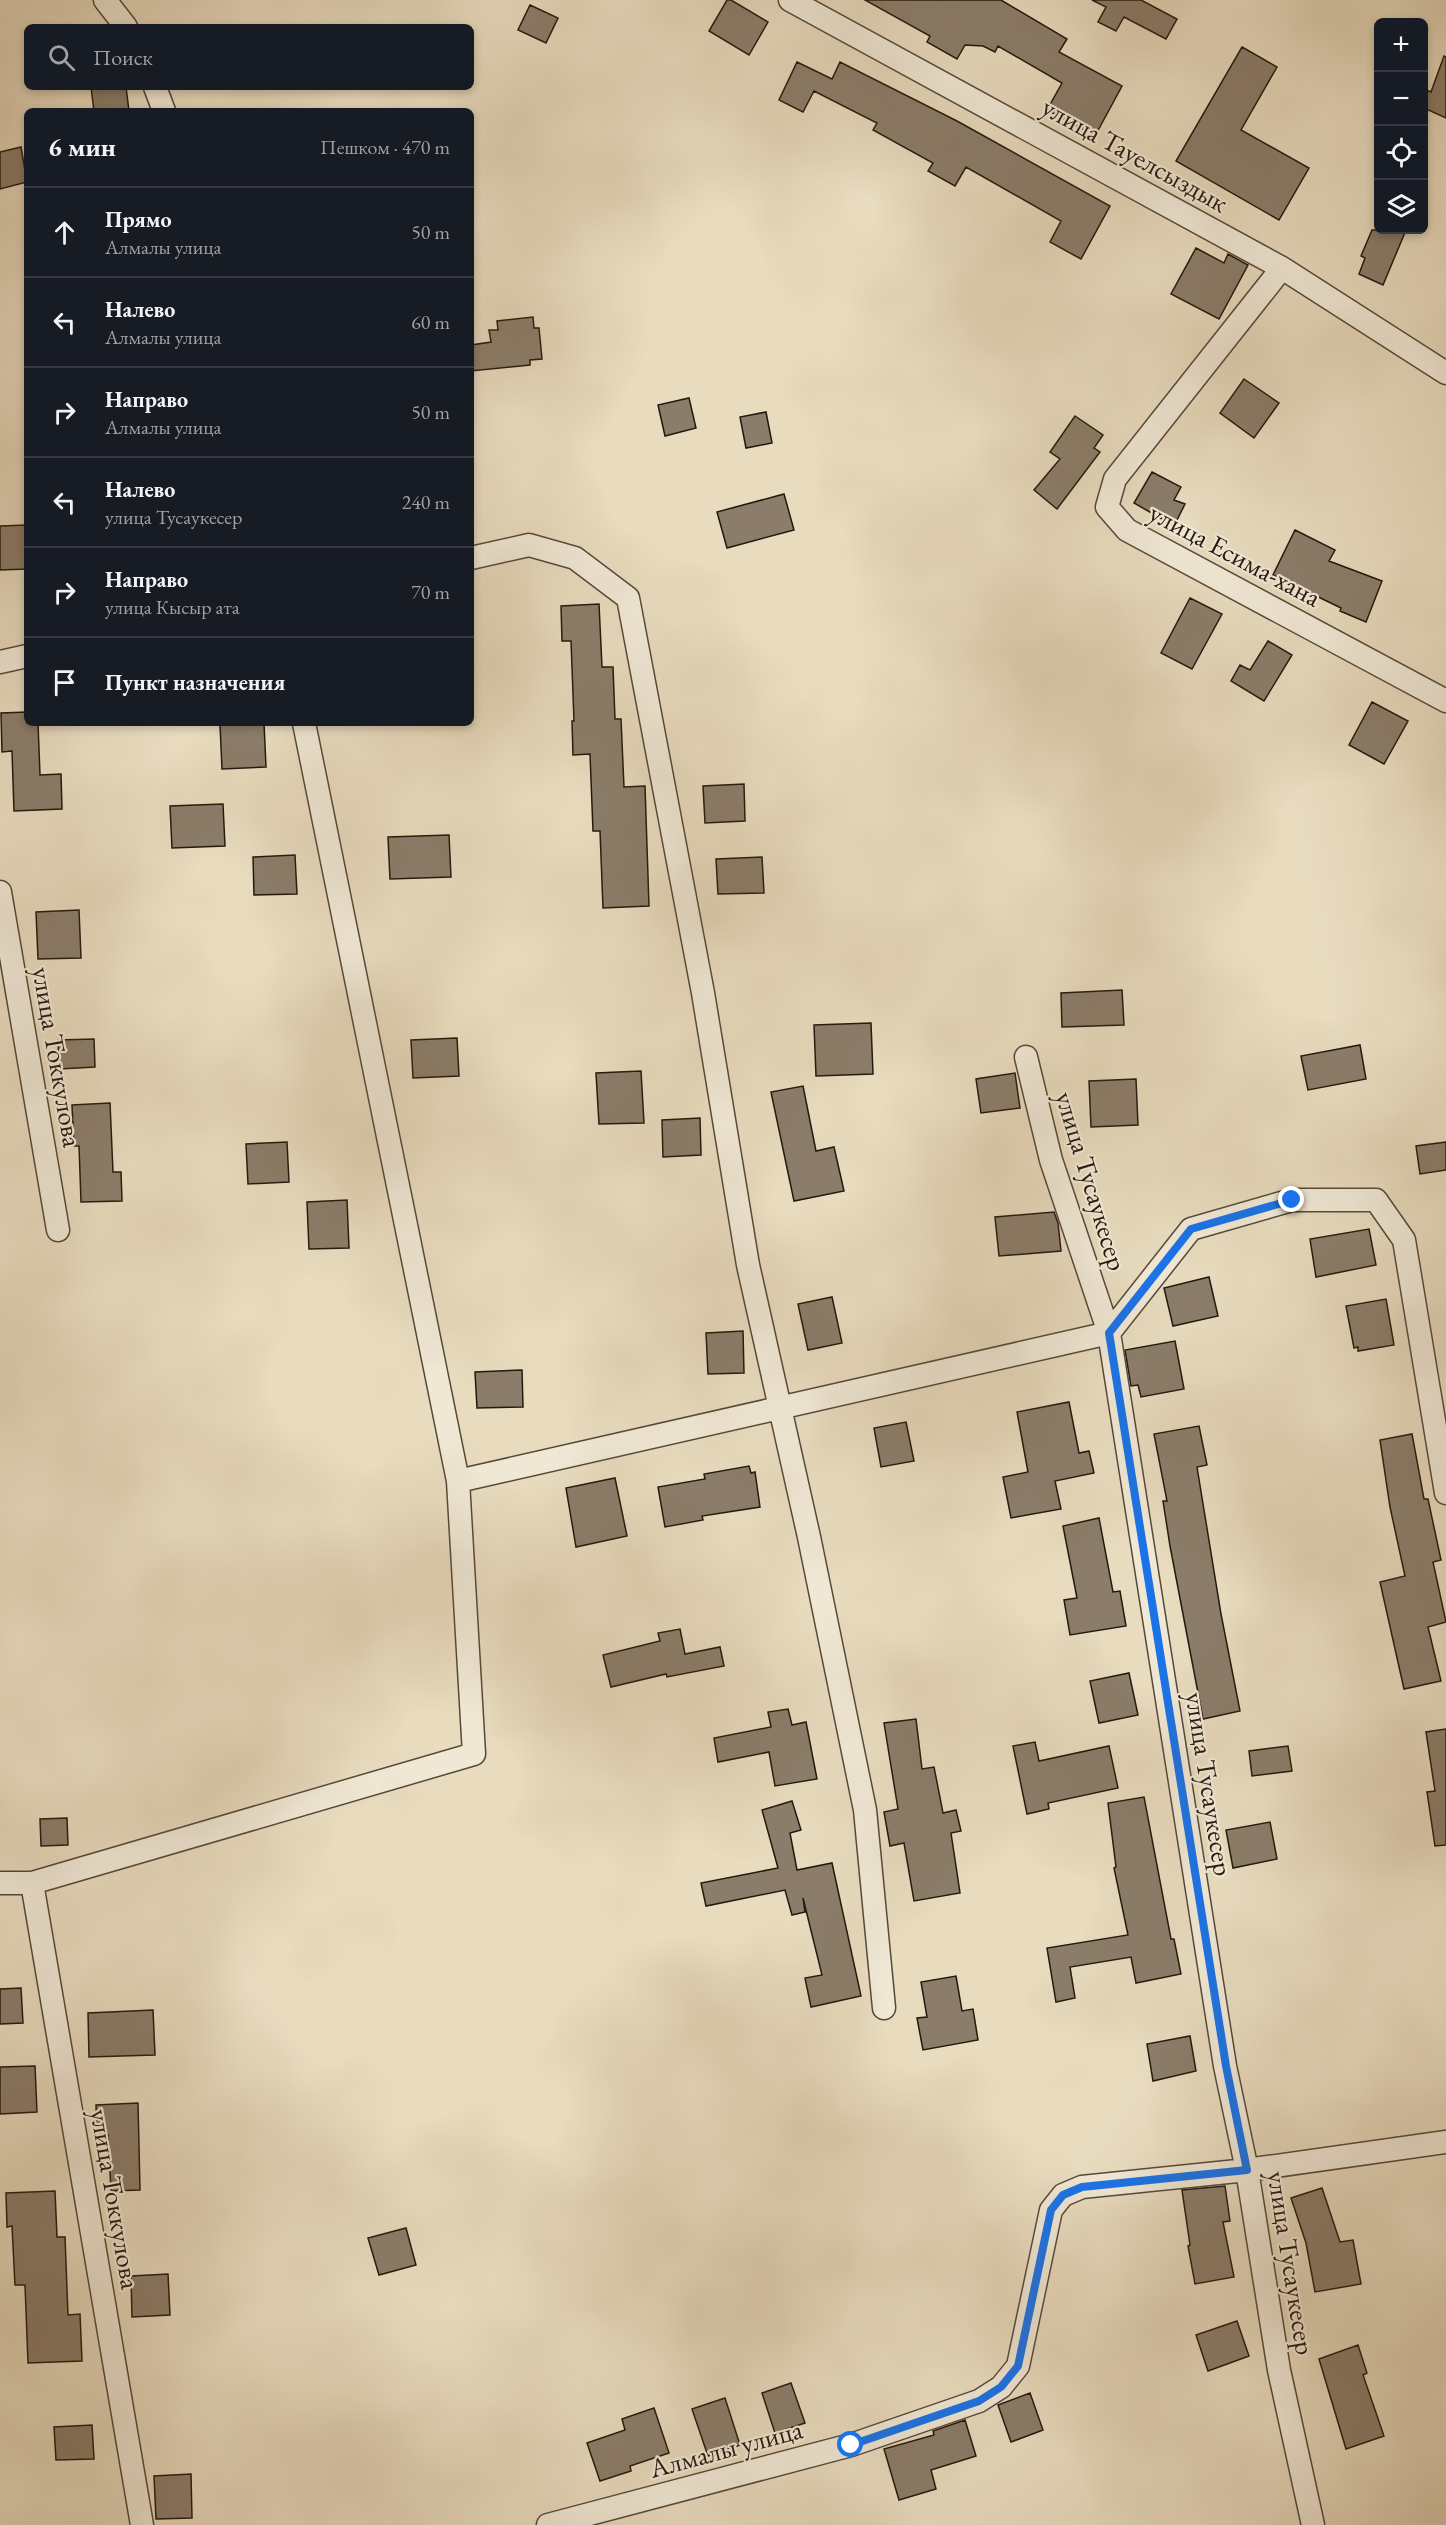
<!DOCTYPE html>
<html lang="ru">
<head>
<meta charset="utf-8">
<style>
	:root { --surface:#171b24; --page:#242831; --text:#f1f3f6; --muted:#9ea1a6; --line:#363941 }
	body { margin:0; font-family:"EB Garamond",serif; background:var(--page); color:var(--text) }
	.controls { position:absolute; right:18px; top:18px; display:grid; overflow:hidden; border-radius:9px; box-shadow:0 3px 9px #0003 }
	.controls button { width:54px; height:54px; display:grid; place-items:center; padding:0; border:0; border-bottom:2px solid var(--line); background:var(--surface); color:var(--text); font:30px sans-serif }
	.stop { position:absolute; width:18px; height:18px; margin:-14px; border:4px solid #1a73e8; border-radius:50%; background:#fff }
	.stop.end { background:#1a73e8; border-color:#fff; box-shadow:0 2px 6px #0008 }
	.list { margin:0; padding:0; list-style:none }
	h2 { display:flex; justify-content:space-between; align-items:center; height:78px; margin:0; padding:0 24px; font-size:26px }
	h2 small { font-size:20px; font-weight:400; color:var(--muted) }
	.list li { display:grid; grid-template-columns:39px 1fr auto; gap:18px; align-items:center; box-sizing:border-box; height:90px; padding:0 24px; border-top:2px solid var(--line) }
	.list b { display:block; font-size:22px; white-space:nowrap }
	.list p { margin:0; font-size:20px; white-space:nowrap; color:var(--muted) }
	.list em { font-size:20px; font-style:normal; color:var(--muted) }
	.icon { flex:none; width:33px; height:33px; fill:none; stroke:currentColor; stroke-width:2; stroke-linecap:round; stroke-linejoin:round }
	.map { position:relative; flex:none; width:1446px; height:2525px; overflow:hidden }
	.search { position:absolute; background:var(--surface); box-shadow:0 3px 9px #0003; left:24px; top:24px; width:450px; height:66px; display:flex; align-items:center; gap:15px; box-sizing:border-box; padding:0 21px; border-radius:9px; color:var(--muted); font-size:22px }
	.panel { position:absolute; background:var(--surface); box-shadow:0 3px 9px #0003; left:24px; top:108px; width:450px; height:618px; border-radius:9px }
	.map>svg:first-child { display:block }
	.building { fill:#8b7d6a; stroke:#26180e; stroke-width:1.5 }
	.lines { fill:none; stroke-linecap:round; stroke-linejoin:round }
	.minor-casing { stroke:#56493a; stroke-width:25 }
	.minor { stroke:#f0e8d5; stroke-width:22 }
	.route { stroke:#1a73e8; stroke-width:8 }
	.labels { text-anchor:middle; stroke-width:4.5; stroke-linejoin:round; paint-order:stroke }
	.street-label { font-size:27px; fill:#26180e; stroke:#f0e8d5 }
</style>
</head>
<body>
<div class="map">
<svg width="1446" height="2525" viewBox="0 0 1446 2525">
	<rect width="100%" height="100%" fill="#e8dbbe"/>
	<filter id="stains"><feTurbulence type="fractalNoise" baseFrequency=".00333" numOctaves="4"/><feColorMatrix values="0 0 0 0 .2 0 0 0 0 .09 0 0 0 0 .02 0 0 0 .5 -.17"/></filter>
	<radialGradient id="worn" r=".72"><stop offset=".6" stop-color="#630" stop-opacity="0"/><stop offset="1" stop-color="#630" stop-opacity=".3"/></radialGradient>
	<path class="building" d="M727,0H731L768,22L749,55L709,31Z
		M865,0H1001L1067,39L1059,52L1122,86L1095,136L1047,110L1062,83L998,46L995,52L983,46L965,45L957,59L927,42L930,36Z
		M1092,0H1141L1177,19L1166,39L1124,17L1116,31L1098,22L1106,7Z
		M530,5L558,18L546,43L518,30Z
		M1242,47L1277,67L1241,130L1309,168L1279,220L1176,161Z
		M1444,56L1446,57V118L1424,108V89L1431,92Z
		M797,62L832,79L840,62L957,121L1110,206L1081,259L1050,242L1061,221L966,167L955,186L928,171L933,163L873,130L877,123L814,91L803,112L779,100Z
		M91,87H126L129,111H94Z
		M21,147L27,182L0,189V152Z
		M1372,230H1406L1383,285L1359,274L1365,258L1361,256Z
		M1196,248L1224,263L1228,254L1248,265L1219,319L1171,294Z
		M533,317L534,328H539L542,359L530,360V365L471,371V345L491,342L489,330H498L497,321Z
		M1244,379L1279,403L1254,438L1220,413Z
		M689,398L696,428L665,436L658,405Z
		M766,412L772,443L746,448L740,417Z
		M1075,416L1103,435L1094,448L1100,452L1057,509L1034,490L1060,459L1050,452Z
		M1152,472L1181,487L1174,500L1185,504L1174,526L1134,503Z
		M784,494L794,530L727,548L717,512Z
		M27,525V569L0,570V526Z
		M1295,530L1335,550L1329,561L1382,581L1366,622L1340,611L1341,608L1273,575Z
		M1190,598L1222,614L1192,669L1161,653Z
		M599,604L602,667H613L615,719H621L624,787L645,786L649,906L603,908L600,831H593L590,754L573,755L572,721H574L571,641H562L561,606Z
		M1268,641L1292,655L1264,701L1231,681L1240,665L1250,670Z
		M1372,702L1408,721L1384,764L1349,745Z
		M27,712V723H38L40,775L61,774L62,809L14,811L12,751L2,752L1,713Z
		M255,723H264L266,767L222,769L220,725Z
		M744,784L745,821L705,823L703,786Z
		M223,804L225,846L172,848L170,806Z
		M449,835L451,877L390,879L388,837Z
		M295,855L297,894L254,895L253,857Z
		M762,857L764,893L718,894L716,859Z
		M79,910L81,958L38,959L36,912Z
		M1122,990L1124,1025L1062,1027L1061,993Z
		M871,1023L873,1074L816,1076L814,1025Z
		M457,1038L459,1076L413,1078L411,1040Z
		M94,1039L95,1067L59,1069L58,1040Z
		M1360,1045L1366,1079L1308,1090L1301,1056Z
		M641,1071L644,1123L599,1124L596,1073Z
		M1015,1073L1020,1108L981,1113L976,1079Z
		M1136,1079L1138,1125L1091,1127L1089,1081Z
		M803,1086L816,1151L834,1147L844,1191L794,1201L771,1092Z
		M110,1103L113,1172H121L122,1201L81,1202L79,1146H74L72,1105Z
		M700,1118L701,1155L663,1157L662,1120Z
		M287,1142L289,1182L248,1184L246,1144Z
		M1446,1142V1170L1420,1174L1416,1146Z
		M347,1200L349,1248L309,1249L307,1202Z
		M1054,1212L1058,1223L1061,1251L999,1256L995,1217Z
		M1369,1229L1376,1265L1316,1277L1310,1239Z
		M1209,1277L1218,1316L1173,1326L1164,1288Z
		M832,1297L842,1343L808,1350L798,1304Z
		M1386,1299L1394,1345L1358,1351V1347L1354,1348L1346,1306Z
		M743,1331L744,1373L708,1374L706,1333Z
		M1175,1341L1184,1389L1141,1397L1138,1385L1131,1386L1125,1350Z
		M522,1370L523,1407L477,1408L475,1372Z
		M1069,1402L1079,1453L1089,1451L1094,1473L1055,1481L1061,1509L1011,1518L1003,1477L1028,1472L1017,1412Z
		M906,1422L914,1461L881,1467L874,1428Z
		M1199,1426L1207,1465L1197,1467L1221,1614L1240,1711L1203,1719L1170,1546L1163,1501H1167L1154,1434Z
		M1412,1434L1424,1499H1428L1441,1560L1433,1562L1446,1622L1428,1627L1441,1681L1404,1689L1380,1582L1405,1576L1390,1507L1380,1440Z
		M749,1466L751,1473L755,1472L760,1507L702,1516L703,1520L665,1527L658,1487L705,1479L704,1474Z
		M615,1478L627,1536L576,1547L566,1488Z
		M1099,1518L1113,1592L1120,1591L1126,1626L1070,1635L1064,1600L1077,1598L1063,1526Z
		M680,1629L685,1654L720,1647L724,1666L667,1677L666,1674L611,1687L603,1655L660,1641L658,1633Z
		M1129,1673L1138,1715L1099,1723L1090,1681Z
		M788,1709L792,1725L806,1722L817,1779L775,1786L769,1752L718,1762L714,1738L771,1727L768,1712Z
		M916,1719L922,1769L934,1767L943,1813L956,1810L961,1831L951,1833L960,1893L914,1901L904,1843L890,1846L884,1812L898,1809L884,1723Z
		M1446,1729V1845L1435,1846L1427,1792L1435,1791L1426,1732Z
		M1035,1742L1039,1761L1109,1746L1118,1788L1048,1803L1049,1809L1027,1814L1013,1746Z
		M1288,1746L1292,1771L1252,1776L1249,1751Z
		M1144,1797L1171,1939H1174L1181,1974L1136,1983L1131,1957L1070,1967L1075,1998L1056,2002L1047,1948L1128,1935L1114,1868L1116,1867L1108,1803Z
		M792,1801L801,1830L790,1833L797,1870L832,1863L861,1996L811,2007L805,1978L822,1975L803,1898L805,1912L792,1915L785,1890L706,1906L701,1883L778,1868L762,1810Z
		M67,1818L68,1845L41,1846L40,1819Z
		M1270,1822L1277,1859L1233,1868L1226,1830Z
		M956,1976L962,2011L973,2009L978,2040L923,2050L917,2018L927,2017L921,1982Z
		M21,1988L23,2023L0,2024V1989Z
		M153,2010L155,2055L89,2057L88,2013Z
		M1190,2036L1196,2071L1153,2081L1147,2044Z
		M35,2066L37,2112L0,2114V2067Z
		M138,2103L140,2190L111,2191L108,2135H97L96,2105Z
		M1225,2186L1230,2221L1223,2222L1234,2277L1195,2284L1188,2246L1190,2245L1182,2190Z
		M1322,2188L1340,2242L1353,2240L1361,2284L1315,2292L1306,2243L1291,2198Z
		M55,2191L57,2237H65L68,2315L80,2314L82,2361L28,2363L25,2285H15L12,2226L7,2227L6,2193Z
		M406,2228L416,2265L379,2275L368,2238Z
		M168,2274L170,2315L132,2317L131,2276Z
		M1237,2321L1249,2356L1208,2371L1196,2335Z
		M1358,2345L1367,2373L1363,2375L1384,2436L1346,2449L1319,2359Z
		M791,2383L805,2423L775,2433L762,2393Z
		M1030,2393L1043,2430L1011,2442L998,2405Z
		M725,2398L740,2445L708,2456L692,2409Z
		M654,2408L669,2453L630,2466L631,2471L600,2481L587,2443L625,2430L622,2419Z
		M965,2420L976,2456L931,2470L936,2489L899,2500L884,2449L934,2435L933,2431Z
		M92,2425L94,2459L56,2460L54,2427Z
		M191,2474L192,2518L156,2519L154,2476Z"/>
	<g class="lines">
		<defs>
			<path id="minor" d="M105,0L126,27
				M790,0L1282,268L1446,373
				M155,87L164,111
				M1282,268L1115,479L1107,507L1127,530L1446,701
				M471,558L529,545L575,558L628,598L703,993L748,1265L809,1537L865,1810L884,2008
				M0,662L27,656
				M304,723L458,1481
				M0,892L58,1230
				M1026,1057L1051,1160L1109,1333L1225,2066L1247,2170L1279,2370L1313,2525
				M0,1883H32L474,1754L458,1481L1109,1333L1191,1229L1292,1200H1376L1404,1240L1446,1493
				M32,1883L142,2525
				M548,2525L851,2445L979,2401L1001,2387L1018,2366L1051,2210L1063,2195L1082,2187L1247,2170L1446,2142"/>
		</defs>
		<use href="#minor" class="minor-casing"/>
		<use href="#minor" class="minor"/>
	</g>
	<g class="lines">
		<path class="route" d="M851,2445L979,2401L1001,2387L1018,2366L1051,2210L1063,2195L1082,2187L1247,2170L1226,2066L1109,1333L1191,1229L1292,1200"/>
	</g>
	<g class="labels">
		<g class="street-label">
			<text transform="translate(1135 155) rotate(29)" y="9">улица Тауелсыздык</text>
			<text transform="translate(1235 555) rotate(28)" y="9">улица Есима-хана</text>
			<text transform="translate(57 1057) rotate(80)" y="9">улица Токкулова</text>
			<text transform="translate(1091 1181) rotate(73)" y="9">улица Тусаукесер</text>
			<text transform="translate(1209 1784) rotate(81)" y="9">улица Тусаукесер</text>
			<text transform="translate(115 2199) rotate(80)" y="9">улица Токкулова</text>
			<text transform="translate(1291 2263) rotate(81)" y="9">улица Тусаукесер</text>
			<text transform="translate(726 2449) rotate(-15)" y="9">Алмалы улица</text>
		</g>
	</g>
	<rect width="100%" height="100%" filter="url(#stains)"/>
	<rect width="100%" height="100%" fill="url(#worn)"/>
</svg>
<div class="controls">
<button>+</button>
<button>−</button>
<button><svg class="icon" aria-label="locate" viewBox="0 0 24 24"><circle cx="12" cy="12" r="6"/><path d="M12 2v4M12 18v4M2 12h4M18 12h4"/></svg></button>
<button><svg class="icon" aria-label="layers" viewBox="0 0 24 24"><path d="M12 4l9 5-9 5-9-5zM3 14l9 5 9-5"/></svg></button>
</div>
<div class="stop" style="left:851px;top:2445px"></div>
<div class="stop end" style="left:1292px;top:1200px"></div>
<div class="search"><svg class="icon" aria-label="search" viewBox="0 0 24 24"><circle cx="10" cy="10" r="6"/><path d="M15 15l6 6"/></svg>Поиск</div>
<section class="panel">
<h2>6 мин<small>Пешком · 470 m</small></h2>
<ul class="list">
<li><svg class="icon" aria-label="ahead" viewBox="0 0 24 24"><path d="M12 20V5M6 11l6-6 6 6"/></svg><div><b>Прямо</b><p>Алмалы улица</p></div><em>50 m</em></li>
<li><svg class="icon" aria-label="left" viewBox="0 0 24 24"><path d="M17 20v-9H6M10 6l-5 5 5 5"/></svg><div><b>Налево</b><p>Алмалы улица</p></div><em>60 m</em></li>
<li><svg class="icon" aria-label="right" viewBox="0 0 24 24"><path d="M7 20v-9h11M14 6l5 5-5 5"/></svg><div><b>Направо</b><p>Алмалы улица</p></div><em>50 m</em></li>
<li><svg class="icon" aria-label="left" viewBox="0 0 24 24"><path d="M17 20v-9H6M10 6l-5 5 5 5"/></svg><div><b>Налево</b><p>улица Тусаукесер</p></div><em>240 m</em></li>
<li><svg class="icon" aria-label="right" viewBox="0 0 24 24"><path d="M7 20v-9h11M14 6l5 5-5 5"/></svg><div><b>Направо</b><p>улица Кысыр ата</p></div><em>70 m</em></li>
<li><svg class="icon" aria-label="arrive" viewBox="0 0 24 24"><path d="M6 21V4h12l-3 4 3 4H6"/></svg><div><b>Пункт назначения</b></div></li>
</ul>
</section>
</div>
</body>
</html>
